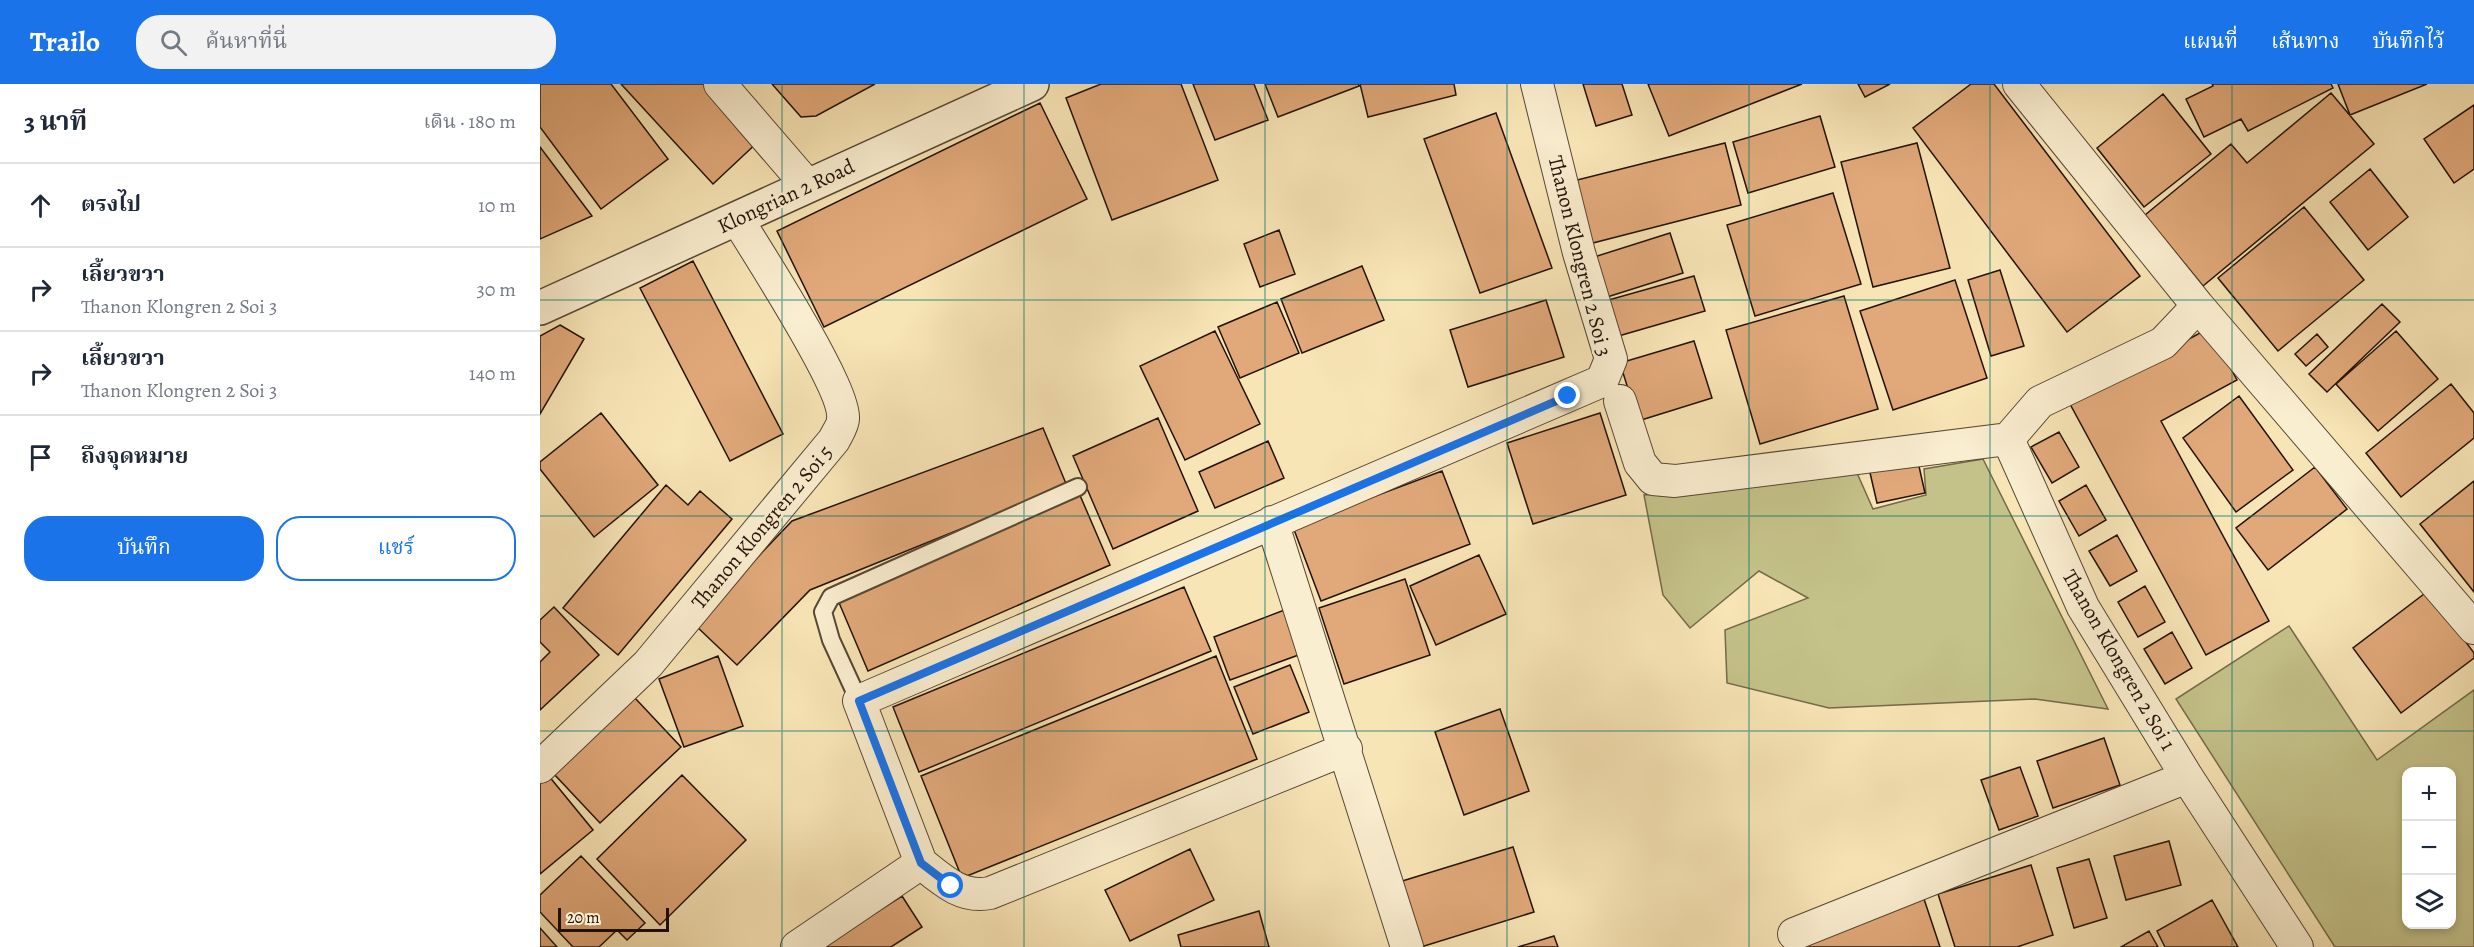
<!DOCTYPE html>
<html lang="th">
<head>
<meta charset="utf-8">
<style>
	:root { --surface:#fff; --page:#f2f2f3; --text:#1f2937; --muted:#747a83; --line:#e0e1e3; --accent:#1a73e8 }
	body { margin:0; font-family:Alegreya,"Noto Serif Thai",serif; background:var(--page); color:var(--text) }
	.controls { position:absolute; right:18px; bottom:18px; display:grid; overflow:hidden; border-radius:12px; box-shadow:0 3px 9px #0003 }
	.controls button { width:54px; height:54px; display:grid; place-items:center; padding:0; border:0; border-bottom:2px solid var(--line); background:var(--surface); color:var(--text); font:30px sans-serif }
	.scale { position:absolute; left:18px; bottom:15px; width:111px; box-sizing:border-box; padding-left:6px; border:3px solid #231209; border-top:0; font-size:16px; line-height:21px; white-space:nowrap; color:#231209; -webkit-text-stroke:4px #faeed0; paint-order:stroke }
	.stop { position:absolute; width:18px; height:18px; margin:-14px; border:4px solid #1a73e8; border-radius:50%; background:#fff }
	.stop.end { background:#1a73e8; border-color:#fff; box-shadow:0 2px 6px #0008 }
	.list { margin:0; padding:0; list-style:none }
	h2 { display:flex; justify-content:space-between; align-items:center; height:78px; margin:0; padding:0 24px; font-size:26px }
	h2 small { font-size:20px; font-weight:400; color:var(--muted) }
	.list li { display:grid; grid-template-columns:39px 1fr auto; gap:18px; align-items:center; box-sizing:border-box; height:84px; padding:0 24px; border-top:2px solid var(--line) }
	.list b { display:block; font-size:22px; white-space:nowrap }
	.list p { margin:0; font-size:20px; white-space:nowrap; color:var(--muted) }
	.list em { font-size:20px; font-style:normal; color:var(--muted) }
	.actions { display:flex; gap:12px; padding:18px 24px }
	.actions a { flex:1; padding:14px 0; border:2px solid var(--accent); border-radius:24px; text-align:center; font-size:21px; color:var(--accent) }
	.actions .main { background:var(--accent); color:#fff }
	.icon { flex:none; width:33px; height:33px; fill:none; stroke:currentColor; stroke-width:2; stroke-linecap:round; stroke-linejoin:round }
	.map { position:relative; flex:none; width:1934px; height:863px; overflow:hidden }
	header { display:flex; align-items:center; gap:36px; box-sizing:border-box; height:84px; padding:0 30px; background:var(--accent); color:#fff }
	header strong { font-size:28px }
	nav { display:flex; gap:33px; margin-inline-start:auto; font-size:21px }
	.search { width:420px; height:54px; background:var(--page); display:flex; align-items:center; gap:15px; box-sizing:border-box; padding:0 21px; border-radius:24px; color:var(--muted); font-size:22px }
	main { display:flex }
	aside { flex:1; background:var(--surface) }
	.map>svg:first-child { display:block }
	.green { fill:#c4c289; stroke:#746a49; stroke-width:1.5; fill-rule:evenodd }
	.building { fill:#e1a97a; stroke:#231209; stroke-width:1.5 }
	.lines { fill:none; stroke-linecap:round; stroke-linejoin:round }
	.service-casing { stroke:#584734; stroke-width:20 }
	.minor-casing { stroke:#584734; stroke-width:34 }
	.tertiary-casing { stroke:#584734; stroke-width:36 }
	.service { stroke:#faeed0; stroke-width:16 }
	.minor { stroke:#faeed0; stroke-width:32 }
	.tertiary { stroke:#faeed0; stroke-width:33 }
	.route { stroke:#1a73e8; stroke-width:8 }
	.grid { fill:none; stroke:#0f766e; stroke-width:1.5; stroke-opacity:0.55 }
	.labels { text-anchor:middle; stroke-width:5; stroke-linejoin:round; paint-order:stroke }
	.street-label { font-size:21px; fill:#231209; stroke:#faeed0 }
</style>
</head>
<body>
<header>
<strong>Trailo</strong>
<div class="search"><svg class="icon" aria-label="search" viewBox="0 0 24 24"><circle cx="10" cy="10" r="6"/><path d="M15 15l6 6"/></svg>ค้นหาที่นี่</div>
<nav><a>แผนที่</a><a>เส้นทาง</a><a>บันทึกไว้</a></nav>
</header>
<main>
<aside>
<h2>3 นาที<small>เดิน · 180 m</small></h2>
<ul class="list">
<li><svg class="icon" aria-label="ahead" viewBox="0 0 24 24"><path d="M12 20V5M6 11l6-6 6 6"/></svg><div><b>ตรงไป</b></div><em>10 m</em></li>
<li><svg class="icon" aria-label="right" viewBox="0 0 24 24"><path d="M7 20v-9h11M14 6l5 5-5 5"/></svg><div><b>เลี้ยวขวา</b><p>Thanon Klongren 2 Soi 3</p></div><em>30 m</em></li>
<li><svg class="icon" aria-label="right" viewBox="0 0 24 24"><path d="M7 20v-9h11M14 6l5 5-5 5"/></svg><div><b>เลี้ยวขวา</b><p>Thanon Klongren 2 Soi 3</p></div><em>140 m</em></li>
<li><svg class="icon" aria-label="arrive" viewBox="0 0 24 24"><path d="M6 21V4h12l-3 4 3 4H6"/></svg><div><b>ถึงจุดหมาย</b></div></li>
</ul>
<div class="actions"><a class="main">บันทึก</a><a>แชร์</a></div>
</aside>
<div class="map">
<svg width="1934" height="863" viewBox="0 0 1934 863">
	<rect width="100%" height="100%" fill="#f8e5b6"/>
	<filter id="stains"><feTurbulence type="fractalNoise" baseFrequency=".00333" numOctaves="4"/><feColorMatrix values="0 0 0 0 .2 0 0 0 0 .09 0 0 0 0 .02 0 0 0 .5 -.17"/></filter>
	<radialGradient id="worn" r=".72"><stop offset=".6" stop-color="#630" stop-opacity="0"/><stop offset="1" stop-color="#630" stop-opacity=".3"/></radialGradient>
	<path class="green" d="M1443,375L1568,625L1495,615L1289,624L1187,599L1185,546L1268,514L1219,487L1150,544L1123,511L1104,411L1317,389L1333,425L1386,411L1384,385Z
		M1749,542L1837,676L1934,606V863H1795L1636,615ZM1866,688H1912V840H1866Z"/>
	<path class="building" d="M0,0H71L128,75L61,125L0,43Z
		M81,0H170L221,55L173,100Z
		M232,0H335L276,32L261,33Z
		M561,0H641L678,96L572,136L526,14Z
		M653,0H714L728,36L675,56Z
		M725,0H818L819,2L738,33Z
		M820,0H914L916,11L828,33Z
		M1043,0H1082L1092,31L1056,42Z
		M1108,0H1262L1129,52Z
		M1318,0H1350L1325,13Z
		M1431,0H1454L1600,192L1527,248L1373,44Z
		M1672,0H1791L1793,4L1708,47L1701,35L1664,53L1646,15L1673,2Z
		M1798,0H1887L1810,31Z
		M1791,9L1834,60L1663,202L1605,131L1691,60L1707,79Z
		M1623,10L1671,70L1604,123L1557,64Z
		M500,19L547,115L284,243L237,147Z
		M1934,21V85L1914,99L1884,55Z
		M956,29L1012,184L940,209L884,55Z
		M1280,32L1295,83L1208,109L1193,58Z
		M1185,59L1201,121L1045,161L1029,98Z
		M1377,59L1410,184L1333,203L1301,78Z
		M0,63L52,132L0,155Z
		M1830,85L1868,133L1828,166L1790,118Z
		M1293,109L1321,200L1215,232L1187,141Z
		M1764,123L1824,196L1738,267L1678,194Z
		M739,146L755,190L720,203L704,160Z
		M1130,149L1143,189L1064,214L1051,174Z
		M153,177L243,350L190,377L100,204Z
		M822,182L844,236L762,269L741,215Z
		M1460,186L1484,262L1451,272L1428,196Z
		M1154,192L1165,227L1075,253L1065,217Z
		M1415,196L1447,294L1353,326L1320,227Z
		M1304,212L1338,325L1220,360L1186,246Z
		M1006,216L1024,273L928,303L910,246Z
		M737,218L759,269L700,294L678,243Z
		M1842,220L1860,238L1787,308L1769,290Z
		M20,241L44,255L0,330V252Z
		M1669,244L1697,296L1621,337L1729,537L1666,571L1530,320Z
		M675,247L720,340L645,376L600,282Z
		M1856,247L1898,295L1838,347L1796,300Z
		M1777,250L1788,263L1766,282L1755,270Z
		M1154,257L1172,314L1098,337L1080,279Z
		M1911,300L1934,329V354L1861,413L1826,369Z
		M1699,312L1753,386L1696,428L1643,354Z
		M61,329L118,401L54,453L0,385V378Z
		M1060,329L1086,411L993,440L967,359Z
		M618,334L658,427L573,465L533,372Z
		M503,344L527,402L270,506L197,581L154,540L252,437Z
		M1519,348L1539,383L1512,399L1491,363Z
		M728,357L744,394L675,424L659,388Z
		M1376,369L1385,409L1337,419L1328,380Z
		M1775,383L1807,425L1728,486L1696,444Z
		M902,387L930,460L781,517L753,443Z
		M1934,397V508L1880,440Z
		M126,401L148,421L160,407L192,435L78,571L23,524Z
		M1546,401L1566,436L1539,452L1519,417Z
		M539,409L570,481L328,587L297,514Z
		M1577,451L1597,487L1570,502L1549,467Z
		M939,471L966,530L896,561L870,502Z
		M865,495L890,571L804,600L779,524Z
		M1605,502L1625,538L1598,553L1578,518Z
		M644,503L671,567L379,688L353,623Z
		M1888,507L1934,569V574L1861,629L1813,564Z
		M14,523L59,571L0,626V578L10,568L0,558V536Z
		M747,525L764,569L690,596L674,553Z
		M1632,548L1652,584L1625,600L1604,565Z
		M178,572L203,642L144,663L119,595Z
		M676,572L717,675L422,794L381,692Z
		M750,581L769,628L713,650L694,603Z
		M94,613L141,663L60,739L13,689Z
		M960,625L989,707L924,731L895,648Z
		M1564,654L1580,701L1513,724L1497,677Z
		M1480,683L1498,732L1459,746L1441,696Z
		M8,691L53,746L0,790V698Z
		M142,691L206,756L120,841L57,775Z
		M1629,757L1641,801L1586,816L1574,772Z
		M973,763L994,828L881,863L859,798Z
		M650,765L674,816L590,857L565,806Z
		M41,772L105,839L87,856L77,846L59,863H33L0,828V811Z
		M1549,775L1567,834L1534,844L1517,784Z
		M1491,781L1513,851L1477,863H1415L1398,810Z
		M362,812L382,843L351,863H282Z
		M1384,815L1400,863H1243Z
		M1672,816L1698,863H1625L1617,847Z
		M719,827L729,863H641L638,851Z
		M0,844L17,863H0Z
		M1609,847L1618,863H1581Z
		M1014,852L1018,863H978Z"/>
	<g class="lines">
		<defs>
			<path id="service" d="M319,617L291,556L283,528L291,513L538,403"/>
			<path id="minor" d="M180,0L267,101
				M1479,0L1658,222L1934,544
				M1658,222L1623,259L1500,318L1468,355L1543,523L1647,693L1757,863
				M1080,317L1100,379L1113,395L1135,397L1468,355
				M732,438L867,863
				M0,683L108,580L294,356C297,350 303,341 303,335C306,305 217,167 197,135
				M381,779L319,617L1062,297L1071,275L1039,169L997,0
				M381,779C402,796 422,815 450,809L806,665
				M1254,850L1647,693
				M257,863L381,779"/>
			<path id="tertiary" d="M0,224L492,0"/>
		</defs>
		<use href="#service" class="service-casing"/>
		<use href="#minor" class="minor-casing"/>
		<use href="#tertiary" class="tertiary-casing"/>
		<use href="#service" class="service"/>
		<use href="#minor" class="minor"/>
		<use href="#tertiary" class="tertiary"/>
	</g>
	<g class="lines">
		<path class="route" d="M411,802L381,779L319,617L1028,312"/>
	</g>
	<path class="grid" d="M242,0V863M484,0V863M725,0V863M967,0V863M1209,0V863M1450,0V863M1692,0V863M0,216H1934M0,432H1934M0,647H1934"/>
	<g class="labels">
		<g class="street-label">
			<text transform="translate(246 112) rotate(-25)" y="7">Klongrian 2 Road</text>
			<text transform="translate(1040 172) rotate(76)" y="7">Thanon Klongren 2 Soi 3</text>
			<text transform="translate(222 443) rotate(-50)" y="7">Thanon Klongren 2 Soi 5</text>
			<text transform="translate(1579 576) rotate(60)" y="7">Thanon Klongren 2 Soi 1</text>
		</g>
	</g>
	<rect width="100%" height="100%" filter="url(#stains)"/>
	<rect width="100%" height="100%" fill="url(#worn)"/>
</svg>
<div class="controls">
<button>+</button>
<button>−</button>
<button><svg class="icon" aria-label="layers" viewBox="0 0 24 24"><path d="M12 4l9 5-9 5-9-5zM3 14l9 5 9-5"/></svg></button>
</div>
<div class="scale">20 m</div>
<div class="stop" style="left:411px;top:802px"></div>
<div class="stop end" style="left:1028px;top:312px"></div>
</div>
</main>
</body>
</html>
